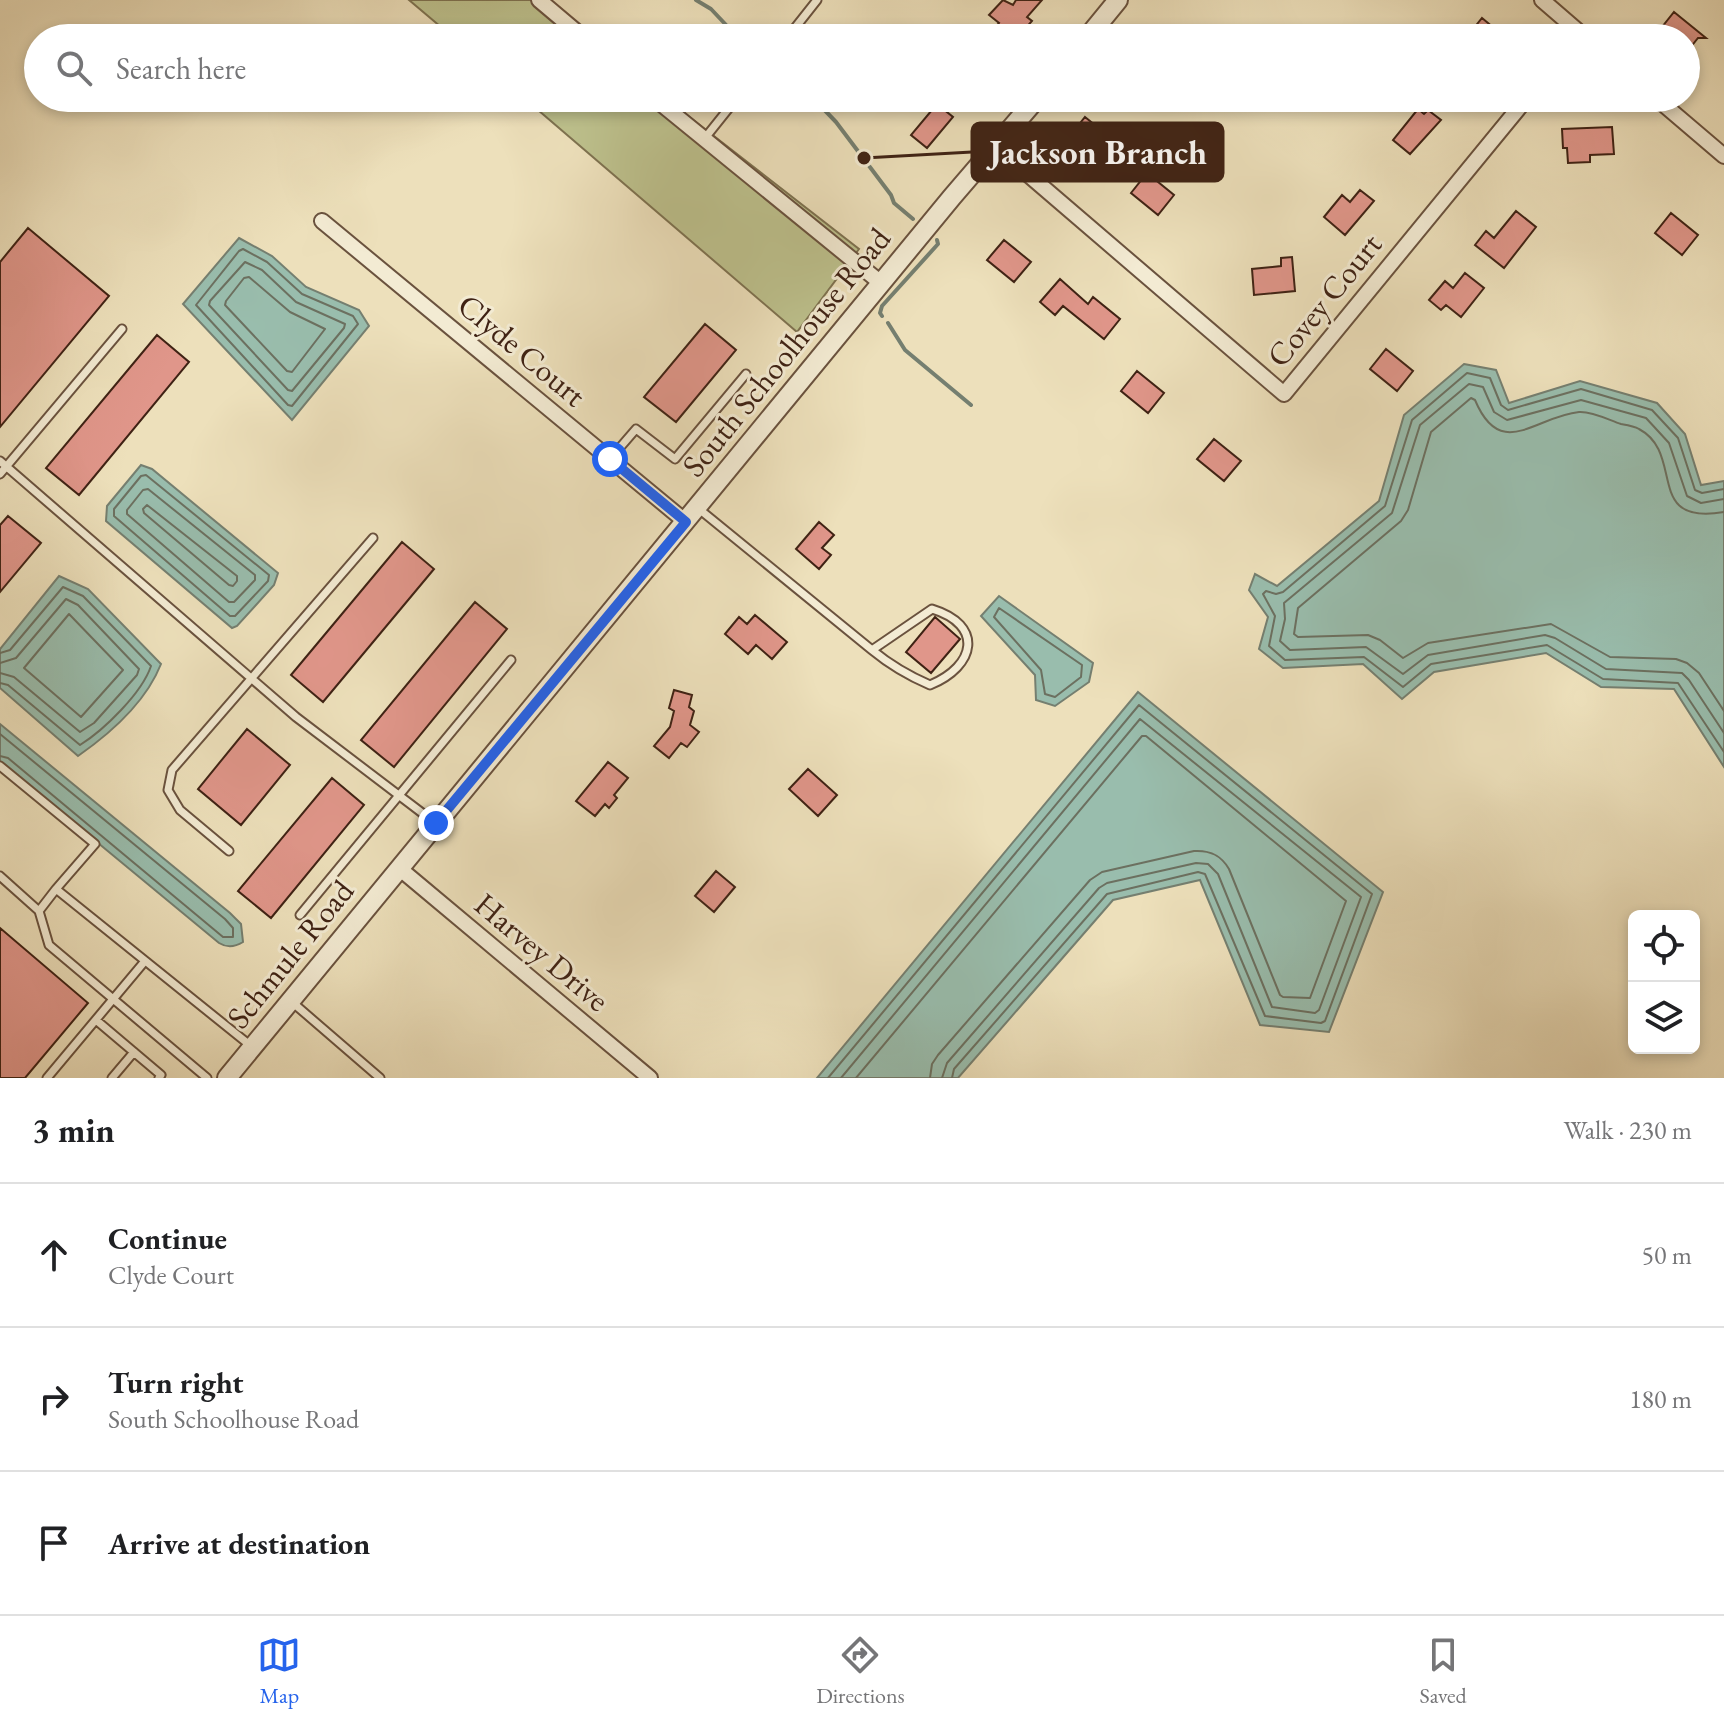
<!DOCTYPE html>
<html lang="en">
<head>
<meta charset="utf-8">
<style>
	:root { --surface:#fff; --page:#f6f6f6; --text:#202124; --muted:#757577; --line:#e0e0e0; --accent:#2563eb }
	body { margin:0; font-family:"EB Garamond",serif; background:var(--page); color:var(--text) }
	.controls { position:absolute; right:24px; bottom:24px; display:grid; overflow:hidden; border-radius:12px; box-shadow:0 4px 12px #0003 }
	.controls button { width:72px; height:72px; display:grid; place-items:center; padding:0; border:0; border-bottom:2px solid var(--line); background:var(--surface); color:var(--text); font:40px sans-serif }
	.stop { position:absolute; width:24px; height:24px; margin:-18px; border:6px solid #2563eb; border-radius:50%; background:#fff }
	.stop.end { background:#2563eb; border-color:#fff; box-shadow:0 2px 8px #0008 }
	.list { margin:0; padding:0; list-style:none }
	h2 { display:flex; justify-content:space-between; align-items:center; height:104px; margin:0; padding:0 32px; font-size:34px }
	h2 small { font-size:26px; font-weight:400; color:var(--muted) }
	.list li { display:grid; grid-template-columns:52px 1fr auto; gap:24px; align-items:center; box-sizing:border-box; height:144px; padding:0 32px; border-top:2px solid var(--line) }
	.list b { display:block; font-size:30px; white-space:nowrap }
	.list p { margin:0; font-size:26px; white-space:nowrap; color:var(--muted) }
	.list em { font-size:26px; font-style:normal; color:var(--muted) }
	.icon { flex:none; width:44px; height:44px; fill:none; stroke:currentColor; stroke-width:2; stroke-linecap:round; stroke-linejoin:round }
	.map { position:relative; flex:none; width:1724px; height:1078px; overflow:hidden }
	.search { position:absolute; background:var(--surface); box-shadow:0 4px 12px #0003; left:24px; right:24px; top:24px; height:88px; display:flex; align-items:center; gap:20px; box-sizing:border-box; padding:0 28px; border-radius:44px; color:var(--muted); font-size:30px }
	.sheet { height:536px; background:var(--surface) }
	nav { display:flex; justify-content:space-around; align-items:center; box-sizing:border-box; height:112px; border-top:2px solid var(--line); background:var(--surface); font-size:22px; color:var(--muted) }
	nav a { display:grid; justify-items:center; gap:4px }
	nav .on { color:var(--accent) }
	.map>svg:first-child { display:block }
	.green { fill:#bdc18d; stroke:#7e7250; stroke-width:2 }
	.water { fill:#99bdad; stroke:#757f70; stroke-width:2 }
	.lines { fill:none; stroke-linecap:round; stroke-linejoin:round }
	.shore { stroke:#6c7060; stroke-width:2 }
	.stream { stroke:#757f70; stroke-width:4 }
	.building { fill:#e0968a; stroke:#3f2214; stroke-width:2 }
	.service-casing { stroke:#6a523e; stroke-width:11 }
	.minor-casing { stroke:#6a523e; stroke-width:18 }
	.tertiary-casing { stroke:#6a523e; stroke-width:22 }
	.service { stroke:#f3ebd3; stroke-width:7 }
	.minor { stroke:#f3ebd3; stroke-width:14 }
	.tertiary { stroke:#f3ebd3; stroke-width:18 }
	.route { stroke:#2563eb; stroke-width:10 }
	.labels { text-anchor:middle; stroke-width:6; stroke-linejoin:round; paint-order:stroke }
	.street-label { font-size:32px; fill:#3f2214; stroke:#f3ebd3 }
	.leader { fill:none; stroke:#3f2214; stroke-width:3 }
	.callout-dot { fill:#3f2214; stroke:#f3ebd3; stroke-width:3 }
	.callout { fill:#3f2214; stroke:#3f2214; stroke-width:3 }
	.callout-label { font-size:34px; text-anchor:middle; font-weight:bold; fill:#fff }
</style>
</head>
<body>
<div class="map">
<svg width="1724" height="1078" viewBox="0 0 1724 1078">
	<rect width="100%" height="100%" fill="#ede0bb"/>
	<filter id="stains"><feTurbulence type="fractalNoise" baseFrequency=".0025" numOctaves="4"/><feColorMatrix values="0 0 0 0 .2 0 0 0 0 .09 0 0 0 0 .02 0 0 0 .5 -.17"/></filter>
	<radialGradient id="worn" r=".72"><stop offset=".6" stop-color="#630" stop-opacity="0"/><stop offset="1" stop-color="#630" stop-opacity=".3"/></radialGradient>
	<path class="green" d="M409,0H548L592,38H454Z
		M524,98H665L859,249L797,332Z"/>
	<path class="water" d="M239,238L272,256L306,287L359,310L369,326L292,420L183,304Z
		M1464,364L1496,370L1509,403L1580,381L1657,403L1685,434L1701,485L1724,481V767L1674,689L1601,687L1546,653L1434,672L1402,699L1363,664L1283,668L1259,649L1268,617L1249,590L1255,574L1277,586L1379,501L1404,415Z
		M141,465L152,469L278,573L274,585L237,626L232,628L106,521L107,506Z
		M59,576L88,589L161,664C146,702 111,733 78,756L0,688V649Z
		M999,596L1093,663L1089,682L1055,706L1036,700L1035,675L981,616Z
		M1138,692L1383,892L1329,1032L1260,1025L1200,880L1113,900L958,1078H817Z
		M0,724L230,913L241,924L243,942C235,947 227,948 219,943L0,762Z"/>
	<g class="lines">
		<path class="shore" d="M243,249L267,262L302,294L353,316L358,324L292,406L288,405L196,305L239,251Z
			M245,262L262,270L296,302L345,324L344,328L292,391L288,390L209,305L210,301Z
			M249,277L290,312L325,329L292,372L287,371L225,305L226,301L244,278Z
			M146,475L269,575L268,581L235,616H230L114,516V509L141,476Z
			M148,489L255,575V580L234,602H229L127,514V510L143,490Z
			M1724,489L1702,493L1695,490L1678,438L1652,410L1581,389L1508,410L1501,405L1490,378L1467,373L1412,420L1385,506L1283,592L1276,594L1266,591L1263,594L1275,616L1269,646L1285,660L1364,657L1403,687L1431,664L1547,645L1603,679L1678,683L1724,752
			M1724,499L1701,503L1687,496L1669,443L1646,418L1581,400L1507,420L1494,412L1483,387L1469,384L1420,425L1392,513L1284,603L1285,619L1280,641L1290,650L1366,647L1403,674L1428,655L1545,635L1555,638L1606,669L1682,673L1689,680L1724,733
			M147,505L237,576V581L233,586L229,585L144,513L143,509Z
			M1724,512C1643,526 1686,454 1639,429C1634,426 1627,425 1621,424C1609,420 1592,411 1579,412C1536,416 1501,462 1475,400L1471,398L1431,432L1408,510L1401,521L1298,608L1294,634L1298,637L1368,635L1380,640L1403,658L1428,643L1551,624L1610,657L1676,659L1687,663L1699,673L1724,711
			M999,608L1082,665L1081,677L1055,697L1045,694L1041,670L994,617Z
			M69,614L123,670L81,717L24,668Z
			M0,653L10,650L63,587L83,596L151,666C142,693 104,730 80,745L8,685L0,683
			M0,663L16,658L66,599L78,605L139,669L137,675L94,723L80,732L14,677L0,673
			M0,734L225,919L233,928V937H223L8,758L0,756
			M828,1078L1139,705L1372,894L1325,1021L1321,1023L1265,1016L1205,874L1198,872L1107,894L954,1069L952,1078
			M841,1078L1140,719L1361,897L1319,1010L1315,1013L1272,1007L1218,874L1208,864L1196,863L1107,883L1099,888L947,1063L942,1078
			M856,1078L1142,736H1146L1346,901L1310,998L1283,997L1280,995L1229,869C1221,855 1210,850 1194,851L1102,872L1090,880L938,1055L932,1064L930,1078"/>
		<path class="stream" d="M696,0L711,9L728,27L746,38
			M813,98L836,122L891,195L894,203L913,219
			M882,316L880,313L882,306L938,244L937,240
			M888,323L905,350L971,405"/>
	</g>
	<path class="building" d="M1003,0L1013,5L1016,0H1042L1027,17L1032,21L1017,38H986L999,23L989,15Z
		M1674,12L1706,38H1698L1686,53V38H1665L1658,32Z
		M1482,18L1506,38H1466Z
		M937,104L953,117L927,148L911,135Z
		M1418,109L1424,114L1428,110L1441,120L1410,154L1393,140Z
		M1085,117L1112,139L1096,159L1069,137Z
		M1612,127L1614,154L1590,155V162L1568,163L1567,148H1563L1562,129Z
		M1147,173L1174,195L1158,215L1131,193Z
		M1360,190L1374,201L1345,235L1324,217L1342,195L1350,202Z
		M1516,211L1536,227L1504,268L1475,245L1486,231L1494,238Z
		M1671,213L1698,235L1682,255L1655,233Z
		M28,228L109,296L0,427V262Z
		M1004,240L1031,262L1014,282L987,260Z
		M1292,257L1295,291L1254,295L1252,269L1281,266V258Z
		M1465,273L1484,288L1461,317L1446,305L1441,310L1429,300L1445,281L1453,288Z
		M1060,279L1088,304L1093,297L1120,319L1104,339L1063,306L1055,315L1040,302Z
		M705,324L736,350L676,422L644,397Z
		M157,335L189,362L79,495L46,468Z
		M1386,349L1413,371L1397,391L1370,369Z
		M1137,371L1164,393L1148,413L1121,391Z
		M1214,439L1241,461L1224,481L1197,459Z
		M8,516L41,543L0,592V525Z
		M819,522L834,535L822,548L831,555L819,569L796,549Z
		M402,542L434,569L323,702L291,675Z
		M475,602L507,629L394,767L361,740Z
		M755,615L787,642L772,659L756,645L748,654L725,634L739,617L747,624Z
		M935,617L960,639L931,673L906,652Z
		M674,690L692,695L689,707L694,711L690,725L699,732L687,747L681,743L669,758L654,746L670,727L674,711L669,708Z
		M247,729L290,765L241,825L198,789Z
		M608,762L628,778L614,795L617,798L609,808L605,804L595,816L576,801Z
		M808,769L837,795L818,816L789,789Z
		M332,778L364,805L271,918L238,891Z
		M716,871L735,887L714,912L695,896Z
		M0,928L88,1003L25,1078H0Z"/>
	<g class="lines">
		<defs>
			<path id="service" d="M787,38L817,0
				M705,138L737,98
				M610,459L636,429L675,459L746,374
				M0,461L296,717L434,822
				M0,474L122,329
				M699,509L872,650C889,664 909,676 930,685C976,666 984,625 932,609L872,650
				M0,766L95,844L56,889
				M229,851L180,810L168,790L172,770L373,538
				M0,876L39,911
				M300,915L511,660
				M292,1002L380,1078
				M96,1020L161,1075L159,1078
				M47,1078L145,961
				M112,1078L134,1052
				M207,1078L49,945L39,911L56,889L251,1046"/>
			<path id="minor" d="M539,0L584,38
				M1542,0L1586,38
				M654,98L881,283
				M1656,98L1724,156
				M996,147L1284,394L1527,98
				M322,221L686,522
				M399,868L650,1078"/>
			<path id="tertiary" d="M1087,38L1118,0
				M227,1078L952,197L1037,98"/>
		</defs>
		<use href="#service" class="service-casing"/>
		<use href="#minor" class="minor-casing"/>
		<use href="#tertiary" class="tertiary-casing"/>
		<use href="#service" class="service"/>
		<use href="#minor" class="minor"/>
		<use href="#tertiary" class="tertiary"/>
	</g>
	<g class="lines">
		<path class="route" d="M436,823L686,522L610,459"/>
	</g>
	<g class="labels">
		<g class="street-label">
			<text transform="translate(1324 300) rotate(-51)" y="11">Covey Court</text>
			<text transform="translate(522 350) rotate(40)" y="11">Clyde Court</text>
			<text transform="translate(786 352) rotate(-51)" y="11">South Schoolhouse Road</text>
			<text transform="translate(542 952) rotate(40)" y="11">Harvey Drive</text>
			<text transform="translate(290 954) rotate(-51)" y="11">Schmule Road</text>
		</g>
	</g>
	<path class="leader" d="M864 158L972 152"/>
	<circle class="callout-dot" cx="864" cy="158" r="8"/>
	<rect class="callout" x="972" y="123" width="251" height="58" rx="8"/>
	<g class="callout-label">
		<text x="1098" y="164">Jackson Branch</text>
	</g>
	<rect width="100%" height="100%" filter="url(#stains)"/>
	<rect width="100%" height="100%" fill="url(#worn)"/>
</svg>
<div class="controls">
<button><svg class="icon" aria-label="locate" viewBox="0 0 24 24"><circle cx="12" cy="12" r="6"/><path d="M12 2v4M12 18v4M2 12h4M18 12h4"/></svg></button>
<button><svg class="icon" aria-label="layers" viewBox="0 0 24 24"><path d="M12 4l9 5-9 5-9-5zM3 14l9 5 9-5"/></svg></button>
</div>
<div class="stop" style="left:610px;top:459px"></div>
<div class="stop end" style="left:436px;top:823px"></div>
<div class="search"><svg class="icon" aria-label="search" viewBox="0 0 24 24"><circle cx="10" cy="10" r="6"/><path d="M15 15l6 6"/></svg>Search here</div>
</div>
<section class="sheet">
<h2>3 min<small>Walk · 230 m</small></h2>
<ul class="list">
<li><svg class="icon" aria-label="ahead" viewBox="0 0 24 24"><path d="M12 20V5M6 11l6-6 6 6"/></svg><div><b>Continue</b><p>Clyde Court</p></div><em>50 m</em></li>
<li><svg class="icon" aria-label="right" viewBox="0 0 24 24"><path d="M7 20v-9h11M14 6l5 5-5 5"/></svg><div><b>Turn right</b><p>South Schoolhouse Road</p></div><em>180 m</em></li>
<li><svg class="icon" aria-label="arrive" viewBox="0 0 24 24"><path d="M6 21V4h12l-3 4 3 4H6"/></svg><div><b>Arrive at destination</b></div></li>
</ul>
</section>
<nav>
<a class="on"><svg class="icon" aria-label="map" viewBox="0 0 24 24"><path d="M3 6l6-2 6 2 6-2v14l-6 2-6-2-6 2zM9 4v14M15 6v14"/></svg>Map</a>
<a><svg class="icon" aria-label="directions" viewBox="0 0 24 24"><path d="M12 3l9 9-9 9-9-9zM9 14v-3h6M13 9l2 2-2 2"/></svg>Directions</a>
<a><svg class="icon" aria-label="saved" viewBox="0 0 24 24"><path d="M7 4h10v16l-5-4-5 4z"/></svg>Saved</a>
</nav>
</body>
</html>
